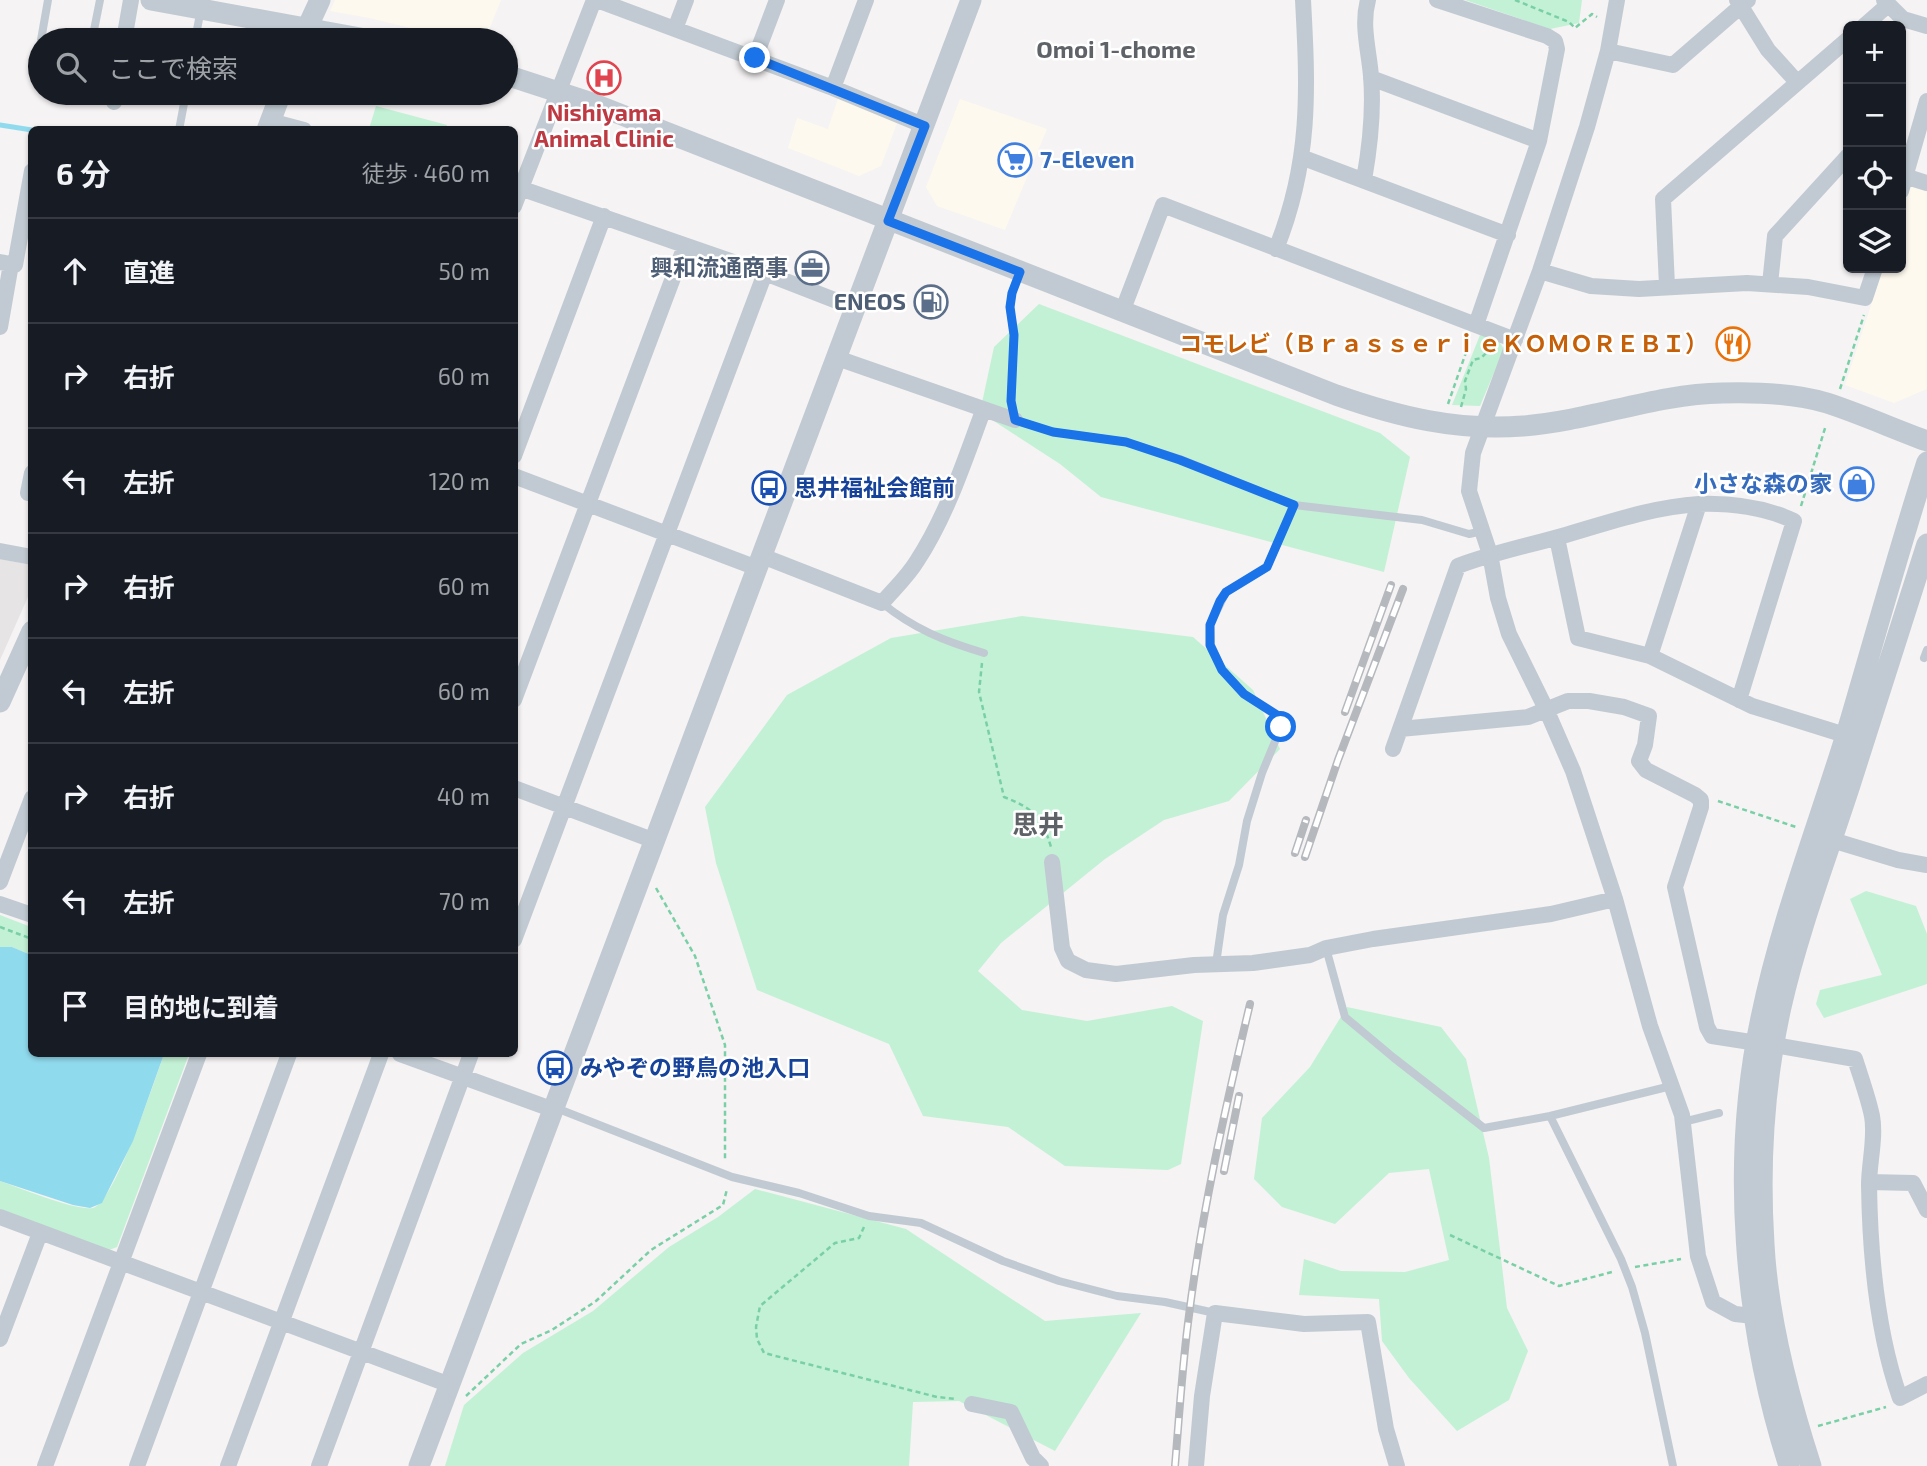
<!DOCTYPE html>
<html lang="ja">
<head>
<meta charset="utf-8">
<style>
	:root { --surface:#171b24; --page:#242831; --text:#f1f3f6; --muted:#9ea1a6; --line:#363941 }
	body { margin:0; font-family:"Exo 2","Noto Sans JP",sans-serif; background:var(--page); color:var(--text) }
	.controls { position:absolute; right:21px; top:21px; display:grid; overflow:hidden; border-radius:10px; box-shadow:0 2px 5px #0004 }
	.controls button { width:63px; height:63px; display:grid; place-items:center; padding:0; border:0; border-bottom:2px solid var(--line); background:var(--surface); color:var(--text); font:35px sans-serif }
	.stop { position:absolute; width:21px; height:21px; margin:-16px; border:5px solid #1a73e8; border-radius:50%; background:#fff }
	.stop.end { background:#1a73e8; border-color:#fff; box-shadow:0 2px 7px #0008 }
	.list { margin:0; padding:0; list-style:none }
	h2 { display:flex; justify-content:space-between; align-items:center; height:91px; margin:0; padding:0 28px; font-size:30px }
	h2 small { font-size:23px; font-weight:400; color:var(--muted) }
	.list li { display:grid; grid-template-columns:46px 1fr auto; gap:21px; align-items:center; box-sizing:border-box; height:105px; padding:0 28px; border-top:2px solid var(--line) }
	.list b { display:block; font-size:26px; white-space:nowrap }
	.list em { font-size:23px; font-style:normal; color:var(--muted) }
	.icon { flex:none; width:38px; height:38px; fill:none; stroke:currentColor; stroke-width:2; stroke-linecap:round; stroke-linejoin:round }
	.map { position:relative; flex:none; width:1927px; height:1466px; overflow:hidden }
	.search { position:absolute; background:var(--surface); box-shadow:0 2px 5px #0004; left:28px; top:28px; width:490px; height:77px; display:flex; align-items:center; gap:18px; box-sizing:border-box; padding:0 24px; border-radius:38px; color:var(--muted); font-size:26px }
	.panel { position:absolute; background:var(--surface); box-shadow:0 2px 5px #0004; left:28px; top:126px; width:490px; height:931px; border-radius:10px }
	.map>svg:first-child { display:block }
	.commercial { fill:#fdf9ef }
	.education { fill:#e6e4e5 }
	.green { fill:#c3f1d5 }
	.water { fill:#90daee }
	.lines { fill:none; stroke-linecap:round; stroke-linejoin:round }
	.stream { stroke:#90daee; stroke-width:5 }
	.path { stroke:#7ad0a6; stroke-width:2.5; stroke-dasharray:5 3.5; stroke-linecap:butt }
	.service { stroke:#c1cad2; stroke-width:8 }
	.minor { stroke:#c1cad2; stroke-width:16 }
	.tertiary { stroke:#c1cad2; stroke-width:21 }
	.rail-casing { stroke:#b5b8bd; stroke-width:8 }
	.rail { stroke:#fff; stroke-width:5; stroke-dasharray:16; stroke-linecap:butt }
	.route { stroke:#1a73e8; stroke-width:9 }
	.labels { text-anchor:middle; stroke-width:5; stroke-linejoin:round; paint-order:stroke }
	.health-label { font-size:23px; font-weight:bold; fill:#be3a42; stroke:#fff }
	.shop-label { font-size:23px; font-weight:bold; fill:#366cbe; stroke:#fff; text-anchor:start }
	.service-label { font-size:23px; font-weight:bold; fill:#4e5e75; stroke:#fff; text-anchor:end }
	.food-label { font-size:23px; font-weight:bold; fill:#c56008; stroke:#fff; text-anchor:end }
	.transit-label { font-size:23px; font-weight:bold; fill:#164399; stroke:#fff; text-anchor:start }
	.neighbourhood-label { font-size:24px; font-weight:bold; fill:#5f6368; stroke:#fff }
	.quarter-label { font-size:26px; font-weight:bold; fill:#5f6368; stroke:#fff }
</style>
</head>
<body>
<div class="map">
<svg width="1927" height="1466" viewBox="0 0 1927 1466">
	<rect width="100%" height="100%" fill="#f5f3f3"/>
	<path class="commercial" d="M335,0H501L485,40H460L369,18L330,11Z
		M839,95L899,118L881,166L859,176L788,148L797,118L828,129Z
		M960,99L1047,129L1005,230L937,206L926,187Z
		M1911,186L1927,192V389L1894,403L1845,385L1883,268H1901V217Z"/>
	<path class="education" d="M0,559L32,565L31,590L0,660Z"/>
	<path class="green" d="M1465,0H1582L1579,23L1550,29Z
		M376,106L447,125L445,129H369Z
		M1039,304L1380,433L1410,457L1384,572L1101,497L1060,464L980,412L994,347Z
		M1480,335L1498,340L1504,349L1480,406L1452,405Z
		M1022,616L1193,637L1253,690L1280,749L1229,801L1164,820L1105,859L1001,943L978,971L1022,1010L1087,1021L1172,1006L1203,1021L1181,1164L1168,1170L1065,1166L1008,1127L923,1116L889,1044L757,990L716,863L705,807L787,695L891,638Z
		M1866,891L1916,906L1927,934V984L1824,1018L1816,1004L1820,990L1882,975L1850,899Z
		M0,915L31,927V955L12,947H0Z
		M1347,1007L1441,1027L1466,1059L1489,1158L1507,1308L1528,1351L1509,1400L1457,1431L1409,1378L1382,1341L1379,1299L1299,1295L1304,1259L1341,1271L1405,1272L1449,1260L1429,1169L1389,1173L1335,1224L1282,1207L1254,1179L1262,1118L1310,1067Z
		M164,1054H189L117,1247L109,1250L0,1209V1181C20,1188 75,1211 93,1208C114,1204 156,1077 164,1054Z
		M755,1189L906,1229L1045,1321L1141,1313L1055,1451L959,1401L913,1402L909,1466H445L464,1405L523,1353L593,1311L669,1247L718,1217Z"/>
	<path class="water" d="M0,947H12L31,955L32,1054H164L133,1141L102,1203L90,1208L73,1205L0,1181Z"/>
	<g class="lines">
		<path class="stream" d="M0,125L32,130"/>
		<path class="path" d="M1515,0L1569,22L1575,28L1592,14L1597,17
			M1840,389L1864,315
			M1448,404L1470,341
			M1461,407L1466,389L1465,381L1473,360L1481,358L1490,349
			M1801,506L1826,425
			M982,663L979,692L1004,797C1033,808 1042,817 1051,847
			M1718,801L1796,827
			M656,888L695,956L725,1045V1160
			M0,927L32,939
			M864,1227L859,1238L835,1243L760,1306L756,1327L757,1339L764,1353L937,1397L956,1399
			M1450,1235L1559,1286L1612,1272
			M1635,1267L1681,1259
			M466,1396L521,1344L552,1330L596,1301L651,1250L723,1205L727,1189
			M1818,1426L1886,1407"/>
		<path class="service" d="M41,40L48,0
			M92,40L100,0
			M195,40L201,9
			M37,60L40,44
			M179,130L186,93
			M1019,273L1012,293L1010,308L1014,335L1011,401L1015,420L1053,432L1126,442L1180,459L1294,505L1422,520L1469,534L1483,531
			M882,603C914,629 944,641 984,653
			M1924,658L1927,650
			M1326,948L1345,1017L1394,1058L1484,1128L1550,1116L1671,1086
			M1216,964L1223,915L1239,865L1247,821L1262,773L1281,727L1277,715L1244,694L1222,670L1211,645L1210,625L1226,592L1267,567L1294,505
			M556,1108L732,1177L799,1193L869,1216L921,1223L1003,1261L1059,1281L1117,1296L1165,1302L1215,1313
			M1550,1116L1621,1259L1632,1287L1645,1333L1673,1466
			M1683,1122L1719,1113"/>
		<path class="minor" d="M597,0L833,88L925,126
			M1437,0L1547,36L1555,41L1557,49L1539,141L1476,325
			M1617,0L1608,51L1587,127L1540,271L1473,453L1469,491L1490,554L1498,598L1509,634L1546,709L1573,771L1615,899L1650,1026L1682,1115L1698,1256L1713,1302L1735,1314L1754,1316
			M1737,0L1768,50L1797,82
			M1884,0L1903,19L1927,26
			M1864,26L1888,5
			M675,29L686,0
			M124,40L131,0
			M1608,51L1673,65L1748,0
			M755,58L777,0
			M1371,78L1539,141
			M833,88L866,0
			M114,102L115,93
			M270,121L304,130
			M1301,157L1508,235
			M1901,175L1927,183
			M1364,180C1370,146 1374,111 1371,76C1369,51 1361,25 1368,0
			M514,186L765,273L855,308
			M1901,191L1927,101
			M514,206L594,0
			M1276,249C1311,162 1308,91 1303,0
			M0,262L11,264L0,327
			M15,265L32,171
			M1540,271L1591,286L1639,289L1747,283L1808,287L1865,298L1875,268
			M1770,284L1775,236L1848,156
			M1667,286L1663,199L1848,39
			M1122,312L1163,205L1515,340
			M837,358L1015,420
			M514,456L604,216
			M514,476L757,568
			M28,493L32,473
			M1557,538L1578,638L1650,656L1752,706L1845,735
			M0,551L32,557
			M762,556L882,603C894,589 908,576 917,561C947,515 964,462 983,411
			M1650,656L1699,504C1732,503 1764,507 1794,521L1739,700
			M514,700L685,246
			M1400,729L1528,717L1568,701H1589L1624,707L1649,716L1645,745L1639,761L1646,770L1695,795L1701,800V807L1675,887L1707,1027L1712,1036L1757,1043
			M1393,749L1458,566C1492,553 1527,546 1562,536C1607,523 1652,507 1699,504
			M514,788L655,841
			M1832,840L1898,860L1927,865
			M1052,862L1062,948L1068,961L1086,970L1116,974L1194,965L1253,963L1310,955L1326,948L1373,939L1551,914L1615,899
			M0,882L32,798
			M0,904L32,915
			M514,940L765,273
			M1775,1045L1855,1059C1861,1078 1868,1097 1872,1116C1876,1137 1869,1163 1869,1185C1870,1254 1877,1333 1900,1398L1927,1384
			M400,1054L554,1110
			M1869,1182L1913,1183L1927,1210
			M0,1217L450,1385
			M0,1339L40,1233
			M972,1404L1011,1412L1033,1458L1041,1466
			M45,1466L199,1054
			M137,1466L289,1054
			M228,1466L381,1054
			M319,1466L471,1054
			M1196,1466L1202,1396L1215,1313L1304,1324L1368,1322L1386,1429L1397,1466"/>
		<path class="tertiary" d="M151,0L371,40
			M302,39L320,0
			M506,75L589,102L1336,395C1399,417 1456,431 1523,426C1590,421 1655,394 1722,393C1756,392 1794,393 1827,403C1861,414 1894,429 1927,441
			M267,130L281,93
			M0,702L32,631
			M419,1466L971,0
			M1789,1466C1744,1326 1730,1162 1761,1018C1781,921 1817,829 1846,735C1873,644 1898,552 1927,462
			M1811,1466C1788,1395 1768,1319 1764,1244C1759,1166 1764,1084 1781,1007C1798,932 1826,859 1850,785C1876,705 1901,624 1927,544"/>
		<defs>
			<path id="rail" d="M1345,712L1391,585
				M1295,853L1306,820
				M1305,857L1338,760L1403,589
				M1224,1171L1239,1096
				M1175,1466C1179,1418 1182,1370 1188,1323C1201,1215 1225,1109 1250,1004"/>
		</defs>
		<use href="#rail" class="rail-casing"/>
		<use href="#rail" class="rail"/>
	</g>
	<g class="lines">
		<path class="route" d="M755,58L925,126L888,221L1020,272L1012,293L1010,307L1014,335L1011,401L1015,420L1053,432L1126,442L1180,460L1294,505L1267,567L1226,592L1220,601L1210,625V645L1222,670L1244,694L1277,715L1281,727"/>
	</g>
	<defs>
		<symbol id="hospital-ring" viewBox="-11 -11 22 22"><circle r="9.5" fill="#fff" stroke="#e0444e" stroke-width="1.5"/><path d="M-5-5h3v3.5h4V-5h3V5h-3V1.5h-4V5h-3Z" fill="#e0444e"/></symbol>
		<symbol id="supermarket-ring" viewBox="-11 -11 22 22"><circle r="9.5" fill="#fff" stroke="#3f7fe0" stroke-width="1.5"/><path d="M-6-5.5h2.5l.6 2H6L4.5 2H-2.5L-4.4-4H-6ZM-1.5 3.2a1.3 1.3 0 1 0 .1 0ZM3 3.2a1.3 1.3 0 1 0 .1 0Z" fill="#3f7fe0"/></symbol>
		<symbol id="office-ring" viewBox="-11 -11 22 22"><circle r="9.5" fill="#fff" stroke="#5c6f8a" stroke-width="1.5"/><path d="M-6-3h4V-5.5h4V-3h4V5H-6ZM-1-4.5V-3h2v-1.5ZM-6 0V1H6V0Z" fill="#5c6f8a"/></symbol>
		<symbol id="fuel-ring" viewBox="-11 -11 22 22"><circle r="9.5" fill="#fff" stroke="#5c6f8a" stroke-width="1.5"/><path d="M-5.5-6h7V0h2V4h1.3V-2.5L3-4.5l.8-.8L6-3V5H2.5V1h-1V6h-7ZM-4.2-4.7v3.2H.2V-4.7Z" fill="#5c6f8a"/></symbol>
		<symbol id="restaurant-ring" viewBox="-11 -11 22 22"><circle r="9.5" fill="#fff" stroke="#e8710a" stroke-width="1.5"/><path d="M-5-6h1v4h1v-4h1v4h1v-4h1v5L-1.5 .5V6h-2V.5L-5-1ZM5-6V6H3V1.5H1.5Q1.5-4 5-6Z" fill="#e8710a"/></symbol>
		<symbol id="shop-ring" viewBox="-11 -11 22 22"><circle r="9.5" fill="#fff" stroke="#3f7fe0" stroke-width="1.5"/><path d="M-5-2.5h2.3a2.7 3.5 0 0 1 5.4 0H5L5.5 6h-11ZM-1.5-2.5h3a1.5 2.3 0 0 0-3 0Z" fill="#3f7fe0"/></symbol>
		<symbol id="bus-ring" viewBox="-11 -11 22 22"><circle r="9.5" fill="#fff" stroke="#1a4fb4" stroke-width="1.5"/><path d="M-5-6H5V4H4V6H2V4H-2V6H-4V4H-5ZM-3.5-4V0h7V-4ZM-3.5 1.2v1.5H-2V1.2ZM2 1.2v1.5H3.5V1.2Z" fill="#1a4fb4"/></symbol>
	</defs>
	<g fill-rule="evenodd">
		<use href="#hospital-ring" x="585" y="59" width="38" height="38"/>
		<use href="#supermarket-ring" x="996" y="141" width="38" height="38"/>
		<use href="#office-ring" x="793" y="249" width="38" height="38"/>
		<use href="#fuel-ring" x="912" y="283" width="38" height="38"/>
		<use href="#restaurant-ring" x="1714" y="325" width="38" height="38"/>
		<use href="#shop-ring" x="1838" y="465" width="38" height="38"/>
		<use href="#bus-ring" x="750" y="469" width="38" height="38"/>
		<use href="#bus-ring" x="536" y="1049" width="38" height="38"/>
	</g>
	<g class="labels">
		<g class="health-label">
			<text x="604" y="121">Nishiyama<tspan x="604" dy="26">Animal Clinic</tspan></text>
		</g>
		<g class="shop-label">
			<text x="1040" y="168">7-Eleven</text>
			<text x="1832" y="492" text-anchor="end">小さな森の家</text>
		</g>
		<g class="service-label">
			<text x="788" y="276">興和流通商事</text>
			<text x="906" y="310">ENEOS</text>
		</g>
		<g class="food-label">
			<text x="1708" y="352">コモレビ（ＢｒａｓｓｅｒｉｅＫＯＭＯＲＥＢＩ）</text>
		</g>
		<g class="transit-label">
			<text x="794" y="496">思井福祉会館前</text>
			<text x="580" y="1076">みやぞの野鳥の池入口</text>
		</g>
		<g class="neighbourhood-label">
			<text x="1116" y="58">Omoi 1-chome</text>
		</g>
		<g class="quarter-label">
			<text x="1038" y="834">思井</text>
		</g>
	</g>
</svg>
<div class="controls">
<button>+</button>
<button>−</button>
<button><svg class="icon" aria-label="locate" viewBox="0 0 24 24"><circle cx="12" cy="12" r="6"/><path d="M12 2v4M12 18v4M2 12h4M18 12h4"/></svg></button>
<button><svg class="icon" aria-label="layers" viewBox="0 0 24 24"><path d="M12 4l9 5-9 5-9-5zM3 14l9 5 9-5"/></svg></button>
</div>
<div class="stop" style="left:1281px;top:727px"></div>
<div class="stop end" style="left:755px;top:58px"></div>
<div class="search"><svg class="icon" aria-label="search" viewBox="0 0 24 24"><circle cx="10" cy="10" r="6"/><path d="M15 15l6 6"/></svg>ここで検索</div>
<section class="panel">
<h2>6 分<small>徒歩 · 460 m</small></h2>
<ul class="list">
<li><svg class="icon" aria-label="ahead" viewBox="0 0 24 24"><path d="M12 20V5M6 11l6-6 6 6"/></svg><div><b>直進</b></div><em>50 m</em></li>
<li><svg class="icon" aria-label="right" viewBox="0 0 24 24"><path d="M7 20v-9h11M14 6l5 5-5 5"/></svg><div><b>右折</b></div><em>60 m</em></li>
<li><svg class="icon" aria-label="left" viewBox="0 0 24 24"><path d="M17 20v-9H6M10 6l-5 5 5 5"/></svg><div><b>左折</b></div><em>120 m</em></li>
<li><svg class="icon" aria-label="right" viewBox="0 0 24 24"><path d="M7 20v-9h11M14 6l5 5-5 5"/></svg><div><b>右折</b></div><em>60 m</em></li>
<li><svg class="icon" aria-label="left" viewBox="0 0 24 24"><path d="M17 20v-9H6M10 6l-5 5 5 5"/></svg><div><b>左折</b></div><em>60 m</em></li>
<li><svg class="icon" aria-label="right" viewBox="0 0 24 24"><path d="M7 20v-9h11M14 6l5 5-5 5"/></svg><div><b>右折</b></div><em>40 m</em></li>
<li><svg class="icon" aria-label="left" viewBox="0 0 24 24"><path d="M17 20v-9H6M10 6l-5 5 5 5"/></svg><div><b>左折</b></div><em>70 m</em></li>
<li><svg class="icon" aria-label="arrive" viewBox="0 0 24 24"><path d="M6 21V4h12l-3 4 3 4H6"/></svg><div><b>目的地に到着</b></div></li>
</ul>
</section>
</div>
</body>
</html>
